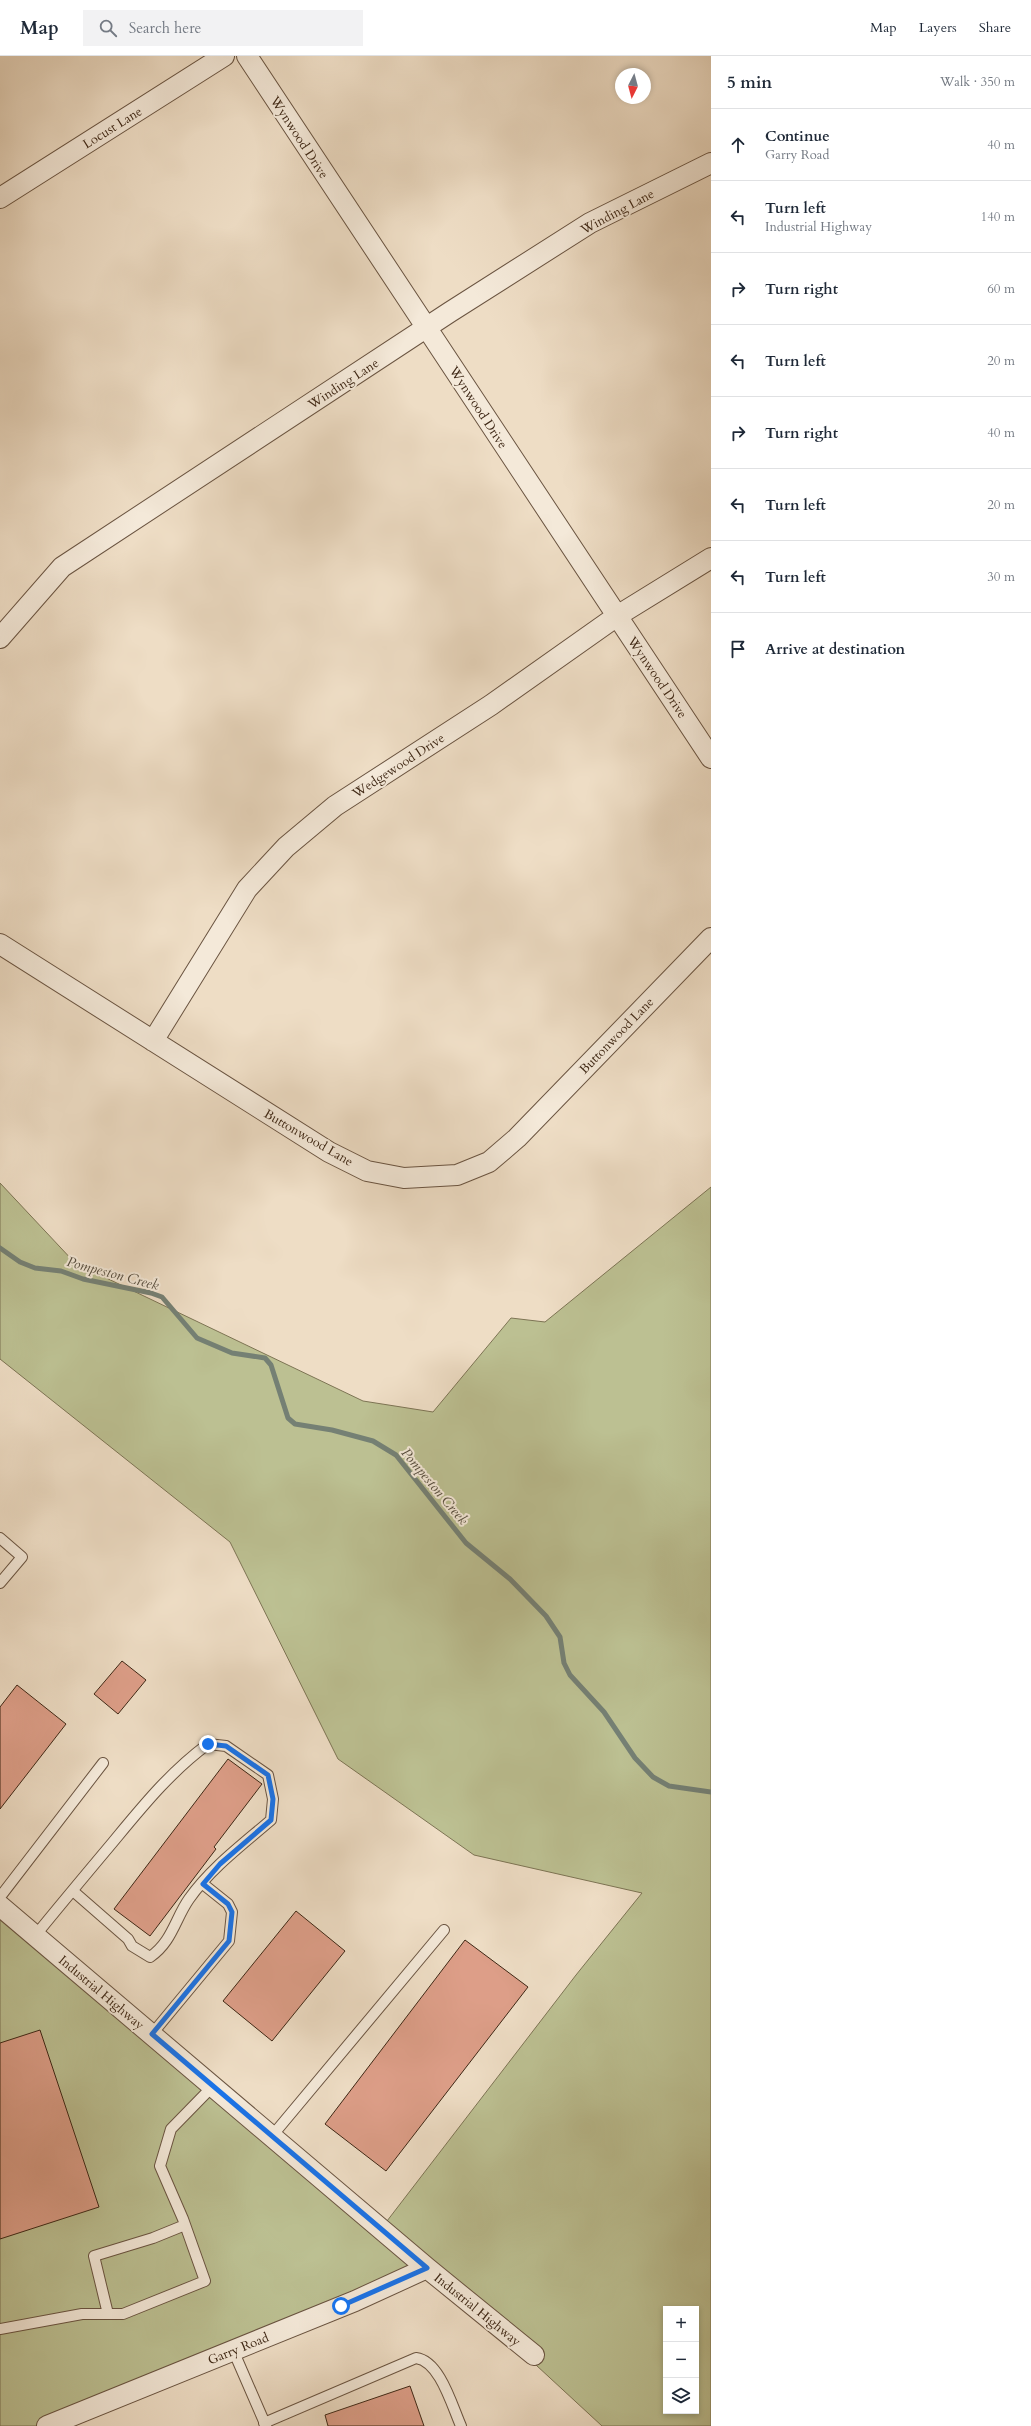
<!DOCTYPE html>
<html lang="en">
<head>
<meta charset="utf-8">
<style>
	:root { --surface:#fff; --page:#f2f2f3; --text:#1f2937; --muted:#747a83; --line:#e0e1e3 }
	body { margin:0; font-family:Cardo,serif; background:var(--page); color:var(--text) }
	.controls { position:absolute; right:12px; bottom:12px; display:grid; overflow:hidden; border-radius:0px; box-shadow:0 2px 6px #0003 }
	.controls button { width:36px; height:36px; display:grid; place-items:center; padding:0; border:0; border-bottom:1px solid var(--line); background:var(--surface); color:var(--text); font:20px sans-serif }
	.compass { position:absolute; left:615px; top:12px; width:36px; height:36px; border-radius:50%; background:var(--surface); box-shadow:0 2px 6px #0003; rotate:186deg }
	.stop { position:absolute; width:12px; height:12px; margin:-9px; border:3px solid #1a73e8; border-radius:50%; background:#fff }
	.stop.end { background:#1a73e8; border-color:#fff; box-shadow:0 1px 4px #0008 }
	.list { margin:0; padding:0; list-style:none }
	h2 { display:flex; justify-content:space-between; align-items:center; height:52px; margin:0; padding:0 16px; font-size:17px }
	h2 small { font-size:13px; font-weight:400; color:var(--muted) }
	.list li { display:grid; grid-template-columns:26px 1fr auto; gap:12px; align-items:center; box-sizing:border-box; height:72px; padding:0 16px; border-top:1px solid var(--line) }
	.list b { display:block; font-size:15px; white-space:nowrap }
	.list p { margin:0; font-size:13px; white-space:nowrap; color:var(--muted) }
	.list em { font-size:13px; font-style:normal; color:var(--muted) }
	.icon { flex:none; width:22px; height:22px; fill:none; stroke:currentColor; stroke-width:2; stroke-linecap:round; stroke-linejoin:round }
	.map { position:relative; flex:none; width:711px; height:2370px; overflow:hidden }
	header { display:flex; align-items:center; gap:24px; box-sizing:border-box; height:56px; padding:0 20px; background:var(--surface); border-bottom:1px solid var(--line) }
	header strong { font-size:19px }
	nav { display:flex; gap:22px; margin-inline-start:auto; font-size:14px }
	.search { width:280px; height:36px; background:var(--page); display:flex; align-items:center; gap:10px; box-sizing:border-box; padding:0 14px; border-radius:0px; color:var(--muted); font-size:15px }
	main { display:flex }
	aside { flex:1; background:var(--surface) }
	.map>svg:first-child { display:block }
	.green { fill:#bcc092; stroke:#7d7454; fill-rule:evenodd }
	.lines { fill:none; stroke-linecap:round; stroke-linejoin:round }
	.stream { stroke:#758074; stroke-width:5 }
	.building { fill:#dd9e88; stroke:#3e2715 }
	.service-casing { stroke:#6a5441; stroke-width:12 }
	.minor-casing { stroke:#6a5441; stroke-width:22 }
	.service { stroke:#f4e9d9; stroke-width:10 }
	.minor { stroke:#f4e9d9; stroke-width:20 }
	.route { stroke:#1a73e8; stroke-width:5 }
	.labels { text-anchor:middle; stroke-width:4; stroke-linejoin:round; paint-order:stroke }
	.street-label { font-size:13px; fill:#3e2715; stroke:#f4e9d9 }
	.water-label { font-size:14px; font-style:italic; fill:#554c3d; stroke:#f4e9d9 }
</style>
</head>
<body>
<header>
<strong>Map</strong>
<div class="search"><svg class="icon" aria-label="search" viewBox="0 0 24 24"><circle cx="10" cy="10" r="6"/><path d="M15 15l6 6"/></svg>Search here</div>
<nav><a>Map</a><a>Layers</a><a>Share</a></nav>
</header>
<main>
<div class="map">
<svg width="711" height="2370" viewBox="0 0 711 2370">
	<rect width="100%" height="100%" fill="#eeddc5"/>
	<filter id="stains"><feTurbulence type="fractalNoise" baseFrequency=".005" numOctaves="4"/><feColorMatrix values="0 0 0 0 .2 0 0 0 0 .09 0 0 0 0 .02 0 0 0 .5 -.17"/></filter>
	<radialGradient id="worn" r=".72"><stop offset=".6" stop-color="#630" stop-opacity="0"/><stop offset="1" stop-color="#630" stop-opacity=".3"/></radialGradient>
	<path class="green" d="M0,1127L75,1207L363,1345L433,1356L511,1262L545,1266L711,1131V2370H602L510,2285L427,2214L63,2370H0V1839L387,2165L576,1919L642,1837L474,1799L338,1703L230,1486L0,1303ZM666,2253H696V2355H666Z"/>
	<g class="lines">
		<path class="stream" d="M0,1192L20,1206L35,1212L61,1215L83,1223L151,1237L162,1241L197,1282L232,1297L265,1302L271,1309L288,1362L295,1368L332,1374L373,1385L396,1399L466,1487L510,1523L546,1560L560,1581L564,1607L570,1619L604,1656L635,1702L653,1721L669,1730L711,1736"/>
	</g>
	<path class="building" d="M122,1605L146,1624L118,1658L94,1638Z
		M17,1629L66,1668L0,1753V1651Z
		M228,1703L262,1728L214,1791L216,1793L150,1880L114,1853Z
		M296,1855L345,1895L272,1985L223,1945Z
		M465,1884L528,1931L386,2115L325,2068Z
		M40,1974L99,2151L0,2183V1987Z
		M410,2330L424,2370H328L325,2359Z"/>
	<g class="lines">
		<defs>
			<path id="service" d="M0,1482L22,1501L0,1527
				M0,1841L103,1707
				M35,1880C61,1848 87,1817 113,1786C142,1751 170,1716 208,1688L226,1690L268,1719L273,1743L271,1764C242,1789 211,1812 189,1843C175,1863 172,1886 150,1901L132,1890L128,1883L73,1835
				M152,1978L229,1885L232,1856L228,1848L203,1828
				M272,2080L444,1874
				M108,2258L94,2200L153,2182L185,2169
				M0,2273L82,2258H123L205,2225L183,2163L160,2110L171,2073L213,2030
				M233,2294L266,2370
				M264,2367L416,2302C440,2305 452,2350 461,2370"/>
			<path id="minor" d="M247,0L711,702
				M0,142L224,0
				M0,582L62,511L450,256L590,167L711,107
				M0,888L329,1096L367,1115L404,1122L457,1119L489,1106L517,1082L711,882
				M153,985L247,833L286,791L335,750L491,649L617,560L711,502
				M0,1850L427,2212L534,2299
				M47,2370L355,2245L427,2212"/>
		</defs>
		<use href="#service" class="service-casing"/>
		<use href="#minor" class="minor-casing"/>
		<use href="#service" class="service"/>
		<use href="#minor" class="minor"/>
	</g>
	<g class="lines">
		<path class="route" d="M208,1688L226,1690L268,1719L273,1743L271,1764L220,1808L203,1828L228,1848L232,1856L229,1885L152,1978L427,2212L341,2250"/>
	</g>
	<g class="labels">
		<g class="street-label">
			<text transform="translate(112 71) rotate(-32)" y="5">Locust Lane</text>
			<text transform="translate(300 81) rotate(57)" y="5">Wynwood Drive</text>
			<text transform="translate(617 155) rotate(-28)" y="5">Winding Lane</text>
			<text transform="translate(343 327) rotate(-33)" y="5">Winding Lane</text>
			<text transform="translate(479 351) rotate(57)" y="5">Wynwood Drive</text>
			<text transform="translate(658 621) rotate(56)" y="5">Wynwood Drive</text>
			<text transform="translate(398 709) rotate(-33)" y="5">Wedgewood Drive</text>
			<text transform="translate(616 979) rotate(-46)" y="5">Buttonwood Lane</text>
			<text transform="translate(309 1081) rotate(30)" y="5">Buttonwood Lane</text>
			<text transform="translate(102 1936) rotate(40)" y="5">Industrial Highway</text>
			<text transform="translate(478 2253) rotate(39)" y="5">Industrial Highway</text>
			<text transform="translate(238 2292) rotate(-22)" y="5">Garry Road</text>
		</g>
		<g class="water-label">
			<text transform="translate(113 1217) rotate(15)" y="5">Pompeston Creek</text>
			<text transform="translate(435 1430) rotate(50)" y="5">Pompeston Creek</text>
		</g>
	</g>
	<rect width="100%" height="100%" filter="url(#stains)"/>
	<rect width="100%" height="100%" fill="url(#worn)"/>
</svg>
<div class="controls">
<button>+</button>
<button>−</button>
<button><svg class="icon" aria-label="layers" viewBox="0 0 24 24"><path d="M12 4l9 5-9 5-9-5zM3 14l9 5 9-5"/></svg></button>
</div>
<svg class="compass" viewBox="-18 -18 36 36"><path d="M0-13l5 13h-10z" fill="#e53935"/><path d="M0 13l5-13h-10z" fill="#747a83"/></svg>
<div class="stop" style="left:341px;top:2250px"></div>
<div class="stop end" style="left:208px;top:1688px"></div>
</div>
<aside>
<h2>5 min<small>Walk · 350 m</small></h2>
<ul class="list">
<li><svg class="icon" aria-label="ahead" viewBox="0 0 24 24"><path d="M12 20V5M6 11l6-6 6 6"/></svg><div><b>Continue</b><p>Garry Road</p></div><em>40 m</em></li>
<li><svg class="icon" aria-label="left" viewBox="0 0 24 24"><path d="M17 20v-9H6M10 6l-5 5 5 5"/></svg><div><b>Turn left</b><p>Industrial Highway</p></div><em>140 m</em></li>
<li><svg class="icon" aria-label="right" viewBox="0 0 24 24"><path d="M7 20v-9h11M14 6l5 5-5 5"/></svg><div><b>Turn right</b></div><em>60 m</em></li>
<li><svg class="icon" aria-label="left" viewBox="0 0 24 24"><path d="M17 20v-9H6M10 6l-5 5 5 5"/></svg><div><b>Turn left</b></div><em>20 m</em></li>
<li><svg class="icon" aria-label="right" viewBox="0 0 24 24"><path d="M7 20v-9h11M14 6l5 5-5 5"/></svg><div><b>Turn right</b></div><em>40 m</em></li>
<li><svg class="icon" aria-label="left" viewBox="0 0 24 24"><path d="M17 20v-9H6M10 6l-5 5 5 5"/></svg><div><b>Turn left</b></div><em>20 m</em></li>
<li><svg class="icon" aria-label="left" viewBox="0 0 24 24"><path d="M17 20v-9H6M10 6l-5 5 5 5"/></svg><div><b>Turn left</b></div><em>30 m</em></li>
<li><svg class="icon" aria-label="arrive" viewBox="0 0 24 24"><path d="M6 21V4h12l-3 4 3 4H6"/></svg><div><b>Arrive at destination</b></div></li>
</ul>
</aside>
</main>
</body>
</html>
